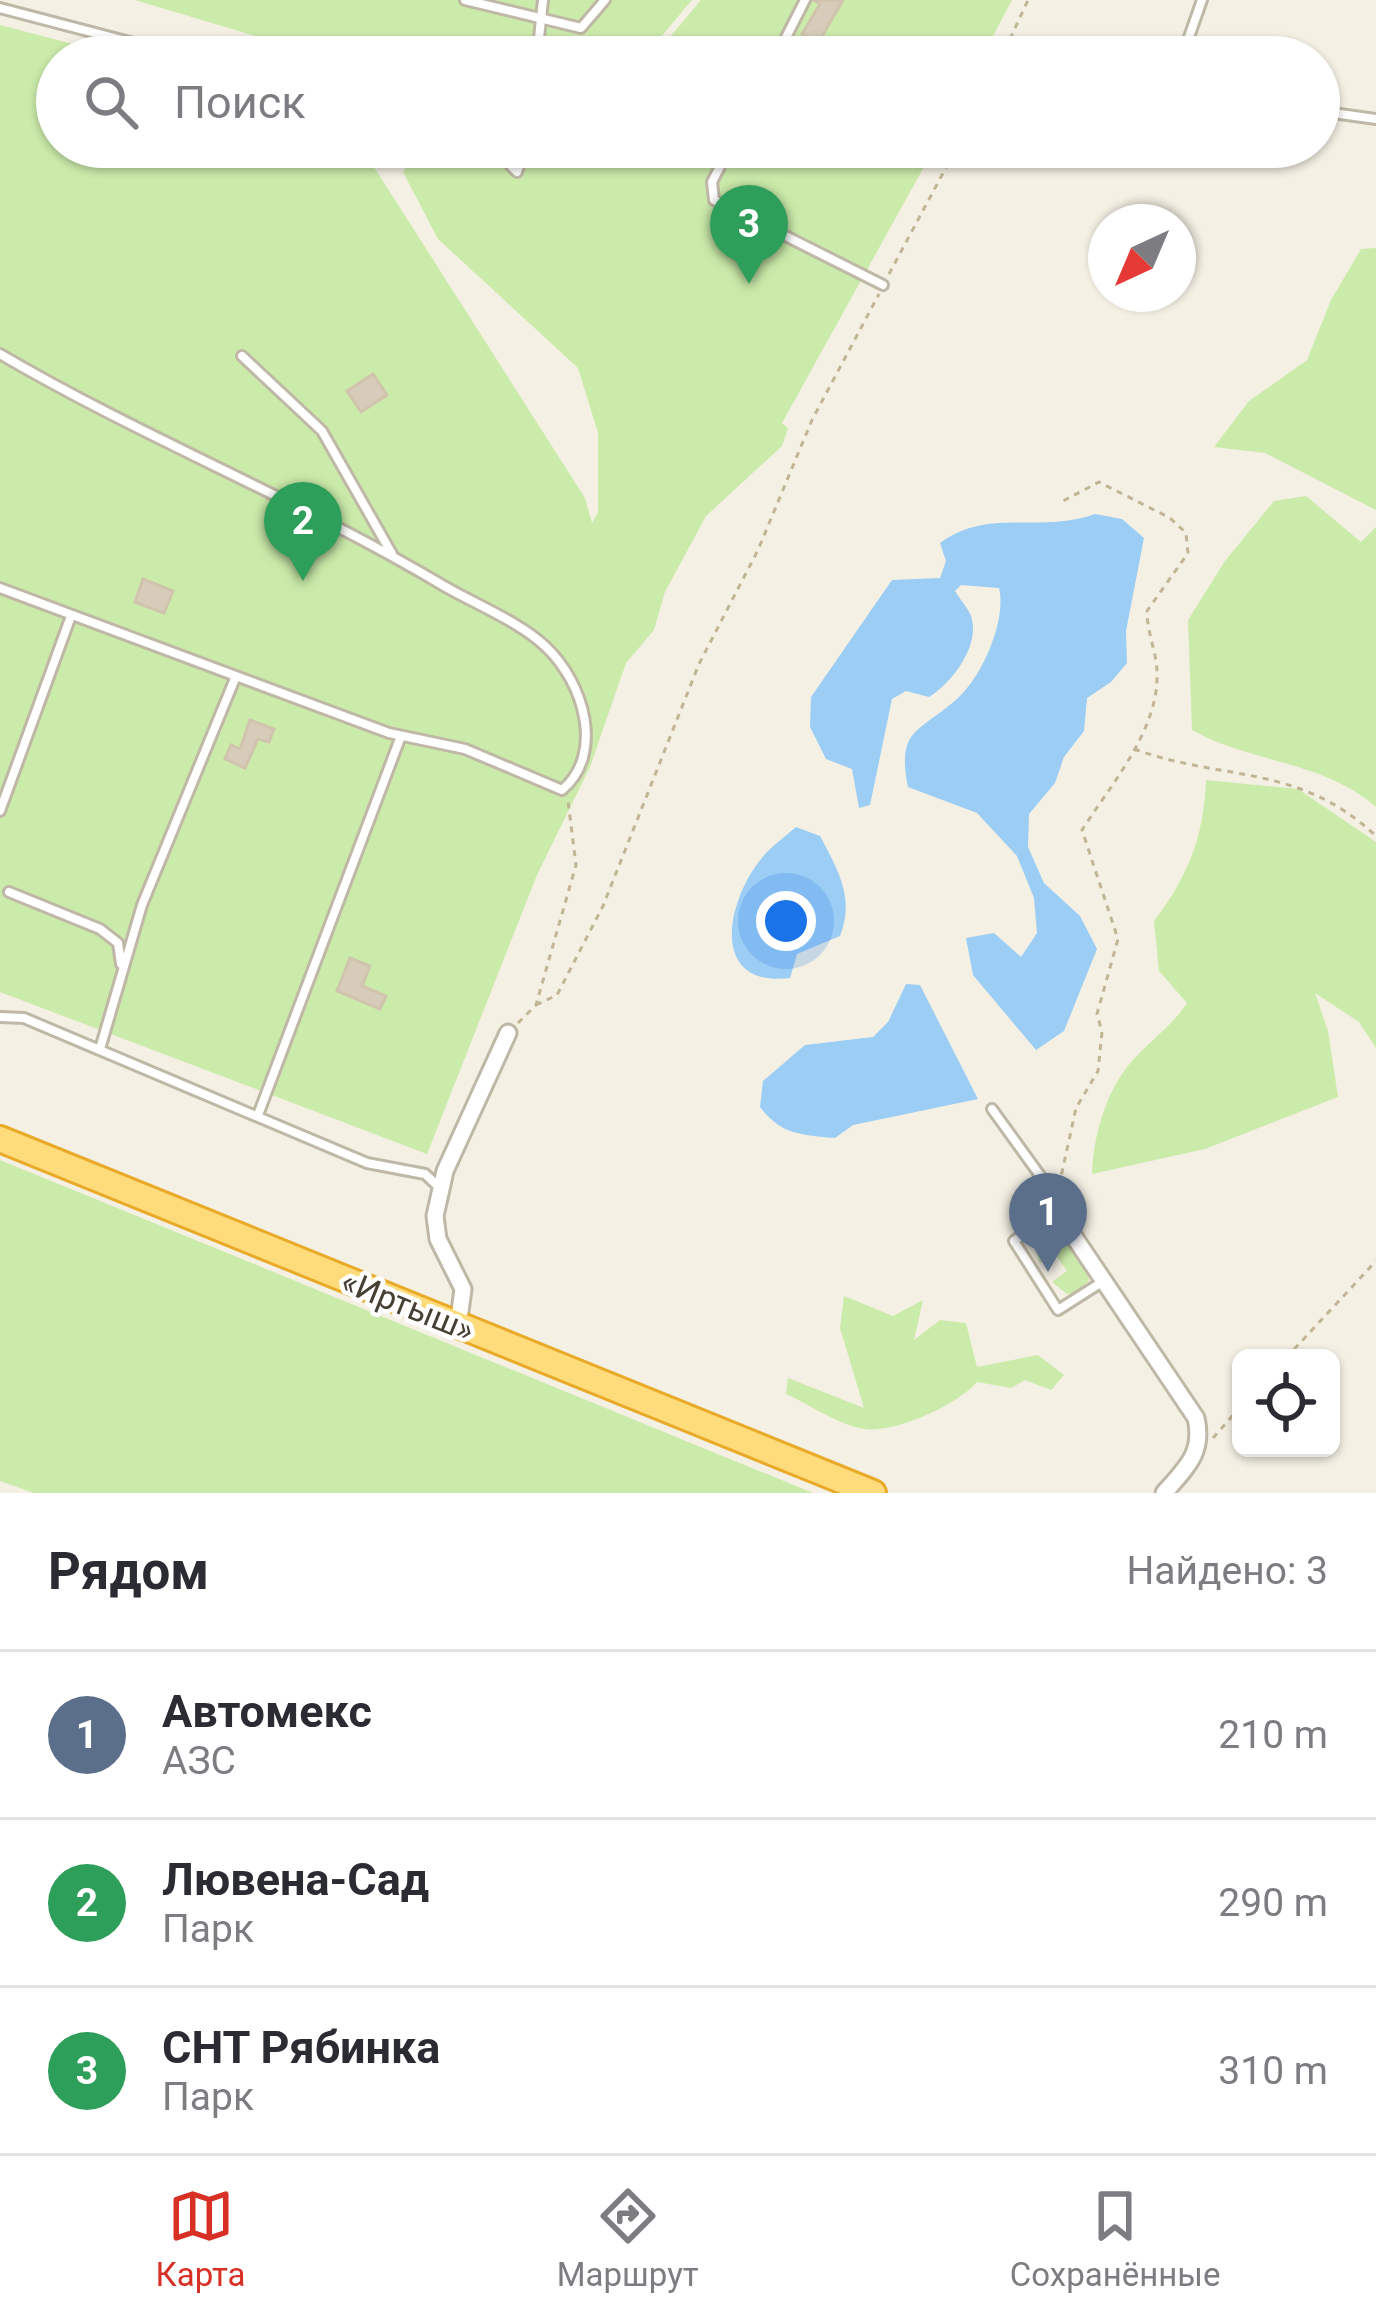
<!DOCTYPE html>
<html lang="ru">
<head>
<meta charset="utf-8">
<style>
	:root { --surface:#fff; --page:#f2f2f3; --text:#2b2b33; --muted:#7c7c81; --line:#e1e1e2; --accent:#d93025 }
	body { margin:0; font-family:Roboto,sans-serif; background:var(--page); color:var(--text) }
	.controls { position:absolute; right:36px; bottom:36px; display:grid; overflow:hidden; border-radius:18px; box-shadow:0 3px 9px #0004 }
	.controls button { width:108px; height:108px; display:grid; place-items:center; padding:0; border:0; border-bottom:3px solid var(--line); background:var(--surface); color:var(--text); font:60px sans-serif }
	.compass { position:absolute; left:1088px; top:204px; width:108px; height:108px; border-radius:50%; background:var(--surface); box-shadow:0 3px 9px #0004; rotate:224deg }
	.you { position:absolute; left:786px; top:921px; width:42px; height:42px; margin:-30px; border:9px solid #fff; border-radius:50%; background:#1a73e8; box-shadow:0 0 0 18px #1a73e833 }
	.badge { display:grid; place-items:center; width:78px; height:78px; border-radius:50%; background:var(--accent); color:#fff; font-size:39px; font-weight:700 }
	.pin { position:absolute; translate:-50% -99px; filter:drop-shadow(0 3px 6px #0008) }
	.pin::after { content:''; position:absolute; top:63px; width:42px; height:36px; background:inherit; clip-path:polygon(0 0,100% 0,50% 100%) }
	.list { margin:0; padding:0; list-style:none }
	h2 { display:flex; justify-content:space-between; align-items:center; height:156px; margin:0; padding:0 48px; font-size:51px }
	h2 small { font-size:39px; font-weight:400; color:var(--muted) }
	.list li { display:grid; grid-template-columns:78px 1fr auto; gap:36px; align-items:center; box-sizing:border-box; height:168px; padding:0 48px; border-top:3px solid var(--line) }
	.list b { display:block; font-size:45px; white-space:nowrap }
	.list p { margin:0; font-size:39px; white-space:nowrap; color:var(--muted) }
	.list em { font-size:39px; font-style:normal; color:var(--muted) }
	.icon { flex:none; width:66px; height:66px; fill:none; stroke:currentColor; stroke-width:2; stroke-linecap:round; stroke-linejoin:round }
	.map { position:relative; flex:none; width:1376px; height:1493px; overflow:hidden }
	.search { position:absolute; background:var(--surface); box-shadow:0 3px 9px #0004; left:36px; right:36px; top:36px; height:132px; display:flex; align-items:center; gap:30px; box-sizing:border-box; padding:0 42px; border-radius:66px; color:var(--muted); font-size:45px }
	.sheet { height:660px; background:var(--surface) }
	nav { display:flex; justify-content:space-around; align-items:center; box-sizing:border-box; height:168px; border-top:3px solid var(--line); background:var(--surface); font-size:33px; color:var(--muted) }
	nav a { display:grid; justify-items:center; gap:6px }
	nav .on { color:var(--accent) }
	.map>svg:first-child { display:block }
	.green { fill:#cbebaa }
	.water { fill:#9bcdf5 }
	.building { fill:#d6ccb9; stroke:#d1c4ac; stroke-width:3 }
	.lines { fill:none; stroke-linecap:round; stroke-linejoin:round }
	.service-casing { stroke:#c0b8a6; stroke-width:14 }
	.minor-casing { stroke:#c0b8a6; stroke-width:21 }
	.trunk-casing { stroke:#e9aa29; stroke-width:30 }
	.path { stroke:#c2b596; stroke-width:3; stroke-dasharray:6 6; stroke-linecap:butt }
	.service { stroke:#fff; stroke-width:8 }
	.minor { stroke:#fff; stroke-width:15 }
	.trunk { stroke:#ffdc7b; stroke-width:24 }
	.labels { text-anchor:middle; stroke-width:9; stroke-linejoin:round; paint-order:stroke }
	.street-label { font-size:33px; fill:#464034; stroke:#fff }
</style>
</head>
<body>
<div class="map">
<svg width="1376" height="1493" viewBox="0 0 1376 1493">
	<rect width="100%" height="100%" fill="#f4f0e4"/>
	<path class="green" d="M135,0H692L644,57H325Z
		M701,0H1012L982,57H653Z
		M0,25L123,57H57V147H346L367,156L585,498L592,523L598,512V433L578,368L438,239L403,172L416,152L433,147H935L782,423L788,428L782,446L706,516L665,592L654,630L626,663L590,767L537,875L427,1154L0,992Z
		M1376,248V510L1265,453L1214,447L1249,401L1307,360L1331,300L1361,249Z
		M1306,496L1361,542L1376,527V807C1324,761 1251,763 1192,730L1188,620L1225,561L1274,501Z
		M1206,780L1298,789L1376,842V1048L1359,1022L1315,993L1328,1031L1338,1097L1205,1149L1092,1174C1093,1139 1105,1094 1128,1066C1147,1042 1170,1029 1187,1003L1159,971L1154,921C1188,877 1204,836 1206,780Z
		M0,1160L813,1493H34L0,1481Z
		M1048,1227L1061,1230L1086,1266L1089,1280L1080,1292L1067,1294L1052,1282L1067,1271L1055,1254L1040,1263L1033,1242Z
		M844,1296L893,1316L923,1300L914,1340L940,1320L966,1323L977,1367L1038,1355L1064,1375L1051,1390L1025,1380L1011,1388L977,1382C957,1405 896,1433 865,1429C840,1426 809,1404 786,1394L788,1378L864,1408L840,1328Z"/>
	<path class="water" d="M1095,514L1122,519L1144,538L1126,631L1127,663L1111,682L1087,698L1084,731L1064,757L1055,783L1029,814L1028,847L1044,883L1080,916L1097,949L1064,1031L1036,1050L973,975L966,938L994,933L1021,957L1037,933L1034,898L1017,856L977,813L908,787C896,728 920,732 957,699C982,677 1007,620 999,588L961,585L955,591C959,598 968,608 971,616C981,645 952,683 929,697L906,691L892,699L870,805L859,808L852,769L826,759L810,727L811,697L892,580L940,578L946,561L940,543C989,507 1039,534 1095,514Z
		M796,827L820,836C838,870 855,898 840,936L797,954L790,978C709,988 726,902 761,859C770,847 785,837 796,827Z
		M906,984L920,985L978,1099L853,1125L835,1138C801,1135 781,1135 760,1107L763,1081L805,1045L873,1037L888,1022Z"/>
	<path class="building" d="M813,0H843L818,43L802,34L820,4Z
		M373,374L387,395L361,412L347,391Z
		M143,579L173,591L164,613L135,602Z
		M250,720L274,729L269,742L258,739L245,768L225,759L231,745L240,749Z
		M350,958L370,966L362,986L386,996L380,1009L337,991Z"/>
	<g class="lines">
		<defs>
			<path id="service" d="M465,0L581,28L605,0
				M0,8L187,57
				M1005,51L1007,57
				M537,57L543,0
				M776,57L805,0
				M1182,57L1202,0
				M1319,111L1376,119
				M493,147L517,172L526,147
				M730,147L712,182L714,200L883,285
				M0,354C145,439 300,500 444,586C475,604 520,622 546,647C584,683 605,754 562,790L465,749L389,733L0,588
				M242,356L322,431L392,554
				M0,811L71,616
				M9,892L100,929L118,943L121,964
				M0,1017L24,1018L367,1163L425,1174L439,1187
				M100,1049L142,905L236,676
				M992,1109L1062,1206L1014,1241L1058,1310L1102,1282
				M258,1115L401,736"/>
			<path id="minor" d="M1058,1213L1196,1418C1204,1453 1186,1468 1164,1493
				M458,1326L463,1289L438,1239L435,1216L445,1171L508,1033"/>
			<path id="trunk" d="M0,1139L873,1493"/>
		</defs>
		<use href="#service" class="service-casing"/>
		<use href="#minor" class="minor-casing"/>
		<use href="#trunk" class="trunk-casing"/>
		<path class="path" d="M1010,39L1028,0
			M889,274L957,147
			M1134,749C1225,782 1298,763 1376,836
			M536,1005L557,995L603,906L699,664L758,550L812,420L879,294
			M518,1023L536,1005L576,865L568,801
			M1059,1186L1076,1108L1098,1071L1102,1032L1097,1014L1118,939L1082,830C1110,786 1157,732 1157,677C1158,655 1147,634 1147,611L1188,553L1186,533L1170,518L1099,482L1063,501
			M1286,1358L1376,1261
			M1213,1438L1241,1406"/>
		<use href="#service" class="service"/>
		<use href="#minor" class="minor"/>
		<use href="#trunk" class="trunk"/>
	</g>
	<g class="labels">
		<g class="street-label">
			<text transform="translate(408 1305) rotate(22)" y="12">«Иртыш»</text>
		</g>
	</g>
</svg>
<div class="controls">
<button><svg class="icon" aria-label="locate" viewBox="0 0 24 24"><circle cx="12" cy="12" r="6"/><path d="M12 2v4M12 18v4M2 12h4M18 12h4"/></svg></button>
</div>
<svg class="compass" viewBox="-18 -18 36 36"><path d="M0-13l5 13h-10z" fill="#e53935"/><path d="M0 13l5-13h-10z" fill="#7c7c81"/></svg>
<div class="you"></div>
<div class="pin badge" style="left:1048px;top:1272px;background:#5c6f8a">1</div>
<div class="pin badge" style="left:303px;top:581px;background:#2e9e5b">2</div>
<div class="pin badge" style="left:749px;top:284px;background:#2e9e5b">3</div>
<div class="search"><svg class="icon" aria-label="search" viewBox="0 0 24 24"><circle cx="10" cy="10" r="6"/><path d="M15 15l6 6"/></svg>Поиск</div>
</div>
<section class="sheet">
<h2>Рядом<small>Найдено: 3</small></h2>
<ul class="list">
<li><span class="badge" style="background:#5c6f8a">1</span><div><b>Автомекс</b><p>АЗС</p></div><em>210 m</em></li>
<li><span class="badge" style="background:#2e9e5b">2</span><div><b>Лювена-Сад</b><p>Парк</p></div><em>290 m</em></li>
<li><span class="badge" style="background:#2e9e5b">3</span><div><b>СНТ Рябинка</b><p>Парк</p></div><em>310 m</em></li>
</ul>
</section>
<nav>
<a class="on"><svg class="icon" aria-label="map" viewBox="0 0 24 24"><path d="M3 6l6-2 6 2 6-2v14l-6 2-6-2-6 2zM9 4v14M15 6v14"/></svg>Карта</a>
<a><svg class="icon" aria-label="directions" viewBox="0 0 24 24"><path d="M12 3l9 9-9 9-9-9zM9 14v-3h6M13 9l2 2-2 2"/></svg>Маршрут</a>
<a><svg class="icon" aria-label="saved" viewBox="0 0 24 24"><path d="M7 4h10v16l-5-4-5 4z"/></svg>Сохранённые</a>
</nav>
</body>
</html>
